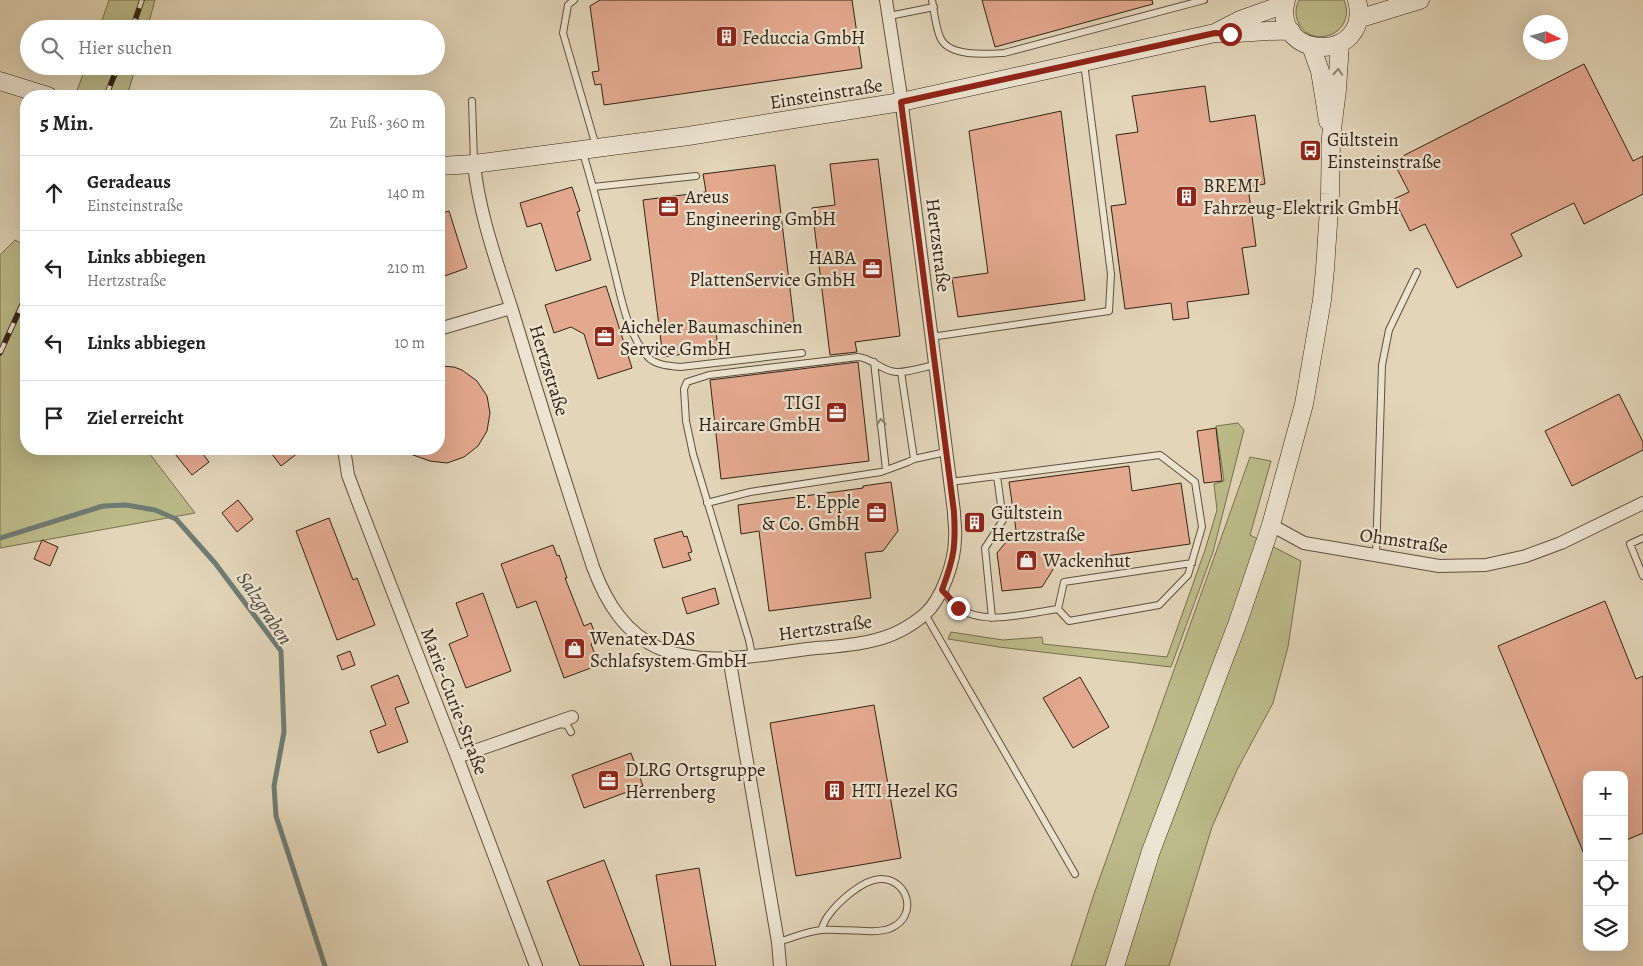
<!DOCTYPE html>
<html lang="de">
<head>
<meta charset="utf-8">
<style>
	:root { --surface:#fff; --page:#f2f2f2; --text:#222; --muted:#767676; --line:#e0e0e0 }
	body { margin:0; font-family:Alegreya,serif; background:var(--page); color:var(--text) }
	.controls { position:absolute; right:15px; bottom:15px; display:grid; overflow:hidden; border-radius:10px; box-shadow:0 5px 20px #0002 }
	.controls button { width:45px; height:45px; display:grid; place-items:center; padding:0; border:0; border-bottom:1px solid var(--line); background:var(--surface); color:var(--text); font:25px sans-serif }
	.compass { position:absolute; left:1523px; top:15px; width:45px; height:45px; border-radius:50%; background:var(--surface); box-shadow:0 5px 20px #0002; rotate:95deg }
	.stop { position:absolute; width:15px; height:15px; margin:-11px; border:4px solid #8f2418; border-radius:50%; background:#fff }
	.stop.end { background:#8f2418; border-color:#fff; box-shadow:0 1px 5px #0008 }
	.list { margin:0; padding:0; list-style:none }
	h2 { display:flex; justify-content:space-between; align-items:center; height:65px; margin:0; padding:0 20px; font-size:21px }
	h2 small { font-size:16px; font-weight:400; color:var(--muted) }
	.list li { display:grid; grid-template-columns:32px 1fr auto; gap:15px; align-items:center; box-sizing:border-box; height:75px; padding:0 20px; border-top:1px solid var(--line) }
	.list b { display:block; font-size:19px; white-space:nowrap }
	.list p { margin:0; font-size:16px; white-space:nowrap; color:var(--muted) }
	.list em { font-size:16px; font-style:normal; color:var(--muted) }
	.icon { flex:none; width:28px; height:28px; fill:none; stroke:currentColor; stroke-width:2; stroke-linecap:round; stroke-linejoin:round }
	.map { position:relative; flex:none; width:1643px; height:966px; overflow:hidden }
	.search { position:absolute; background:var(--surface); box-shadow:0 5px 20px #0002; left:20px; top:20px; width:425px; height:55px; display:flex; align-items:center; gap:12px; box-sizing:border-box; padding:0 18px; border-radius:28px; color:var(--muted); font-size:19px }
	.panel { position:absolute; background:var(--surface); box-shadow:0 5px 20px #0002; left:20px; top:90px; width:425px; height:365px; border-radius:20px }
	.map>svg:first-child { display:block }
	.green { fill:#bcbb89; stroke:#786f4f }
	.lines { fill:none; stroke-linecap:round; stroke-linejoin:round }
	.stream { stroke:#6e7c74; stroke-width:5 }
	.building { fill:#e3a98f; stroke:#332315 }
	.lane-casing { stroke:#5f503e; stroke-width:8 }
	.street-casing { stroke:#5f503e; stroke-width:14 }
	.secondary-casing { stroke:#332315; stroke-width:19 }
	.lane { stroke:#ece4d1; stroke-width:6 }
	.street { stroke:#ece4d1; stroke-width:12 }
	.secondary { stroke:#ece4d1; stroke-width:18 }
	.rail-casing { stroke:#332315; stroke-width:5.5 }
	.rail { stroke:#ece4d1; stroke-width:4; stroke-dasharray:11; stroke-linecap:butt }
	.oneway { stroke:#908473 }
	.route { stroke:#8f2418; stroke-width:6 }
	.labels { text-anchor:middle; stroke-width:4.5; stroke-linejoin:round; paint-order:stroke }
	.poi-label { font-size:19px; fill:#332315; stroke:#ece4d1; text-anchor:start }
	.street-label { font-size:19px; fill:#332315; stroke:#ece4d1 }
	.water-label { font-size:20px; font-style:italic; fill:#4c483d; stroke:#ece4d1 }
</style>
</head>
<body>
<div class="map">
<svg width="1643" height="966" viewBox="0 0 1643 966">
	<rect width="100%" height="100%" fill="#e2d5b8"/>
	<filter id="stains"><feTurbulence type="fractalNoise" baseFrequency=".004" numOctaves="4"/><feColorMatrix values="0 0 0 0 .2 0 0 0 0 .09 0 0 0 0 .02 0 0 0 .5 -.17"/></filter>
	<radialGradient id="worn" r=".72"><stop offset=".6" stop-color="#630" stop-opacity="0"/><stop offset="1" stop-color="#630" stop-opacity=".3"/></radialGradient>
	<path class="green" d="M109,0H155L147,29H99Z
		M1299,0H1344C1358,35 1308,52 1297,19C1295,13 1296,6 1299,0Z
		M86,66H136L127,96H75Z
		M15,240L26,246V449H146L195,513L0,548V255Z
		M1238,423L1244,430L1213,552L1171,667L999,647L948,639L951,632L1003,640L1042,637L1043,644L1167,657L1205,550L1217,510L1214,484L1224,481L1216,426Z
		M1250,457L1271,461L1250,535L1301,561L1288,647L1273,703L1237,770L1212,827L1169,966H1071L1094,894Z"/>
	<g class="lines">
		<path class="stream" d="M0,538L103,506L126,505L155,510L176,519L215,563L281,651L284,732L274,786L276,816L325,966"/>
	</g>
	<path class="building" d="M600,0H852L862,68L604,105L601,84L595,85L592,72L599,71L590,6Z
		M982,0H1152L1153,4L995,47Z
		M1584,64L1633,161L1643,156V194L1584,224L1574,203L1511,234L1522,256L1457,288L1425,224L1410,231L1394,199L1409,192L1393,161Z
		M1205,86L1210,122L1255,115L1265,184L1248,187L1256,246L1242,248L1249,294L1187,302L1189,318L1173,320L1171,303L1125,309L1111,206L1126,204L1116,135L1138,132L1132,96Z
		M1061,111L1085,300L958,317L952,278L988,273L969,131Z
		M878,159L900,336L855,342L857,352L830,355L812,208L835,205L830,164Z
		M775,165L794,322L716,331L718,349L663,357L643,200L706,192L703,174Z
		M572,187L580,211L577,212L591,260L556,271L541,223L527,227L520,203Z
		M449,211L467,268L439,278V214Z
		M606,286L632,368L598,379L584,334L571,327L554,333L545,305Z
		M858,362L869,461L721,479L710,380Z
		M439,366L454,367L462,370L477,381L487,396L490,413L487,431L478,446L464,457L447,463L430,461L399,450V449H439Z
		M1619,394L1643,442V450L1572,486L1545,431Z
		M1216,428L1222,481L1204,483L1197,431Z
		M171,449H199L209,462L192,475Z
		M268,449H303L281,466Z
		M1129,466L1132,491L1181,483L1190,544L1057,563L1042,587L1002,591L997,553L1016,530L1009,482Z
		M891,482L898,531L883,551L865,553L871,598L769,611L759,531L741,534L738,505L863,488V486Z
		M238,500L253,519L237,532L222,513Z
		M329,518L353,580L357,578L375,625L337,640L296,531Z
		M682,531L684,537L687,536L692,552L688,553L691,560L663,568L654,539Z
		M42,540L58,547L50,566L34,559Z
		M553,545L557,556L559,555L567,578H565L584,626L591,623L598,641L591,644L599,665L564,678L536,601L517,608L501,564Z
		M715,588L719,604L687,614L682,598Z
		M483,593L511,671L466,688L449,644L468,636L456,603Z
		M1605,601L1636,679L1643,676V833L1624,841V775H1587L1586,859L1498,646Z
		M350,651L355,665L342,670L337,656Z
		M398,675L409,703L395,708L408,742L378,753L370,731L386,725L371,686Z
		M1080,677L1109,727L1073,748L1043,698Z
		M874,705L901,858L796,876L770,723Z
		M631,753L643,786L584,808L572,775Z
		M604,860L644,966H580L547,881Z
		M699,868L716,966H671L656,875Z"/>
	<g class="lines">
		<defs>
			<path id="lane" d="M574,0L568,5L563,33L596,146
				M932,0C934,11 936,30 941,39C950,57 987,54 1004,53L1204,0
				M889,16L934,7
				M472,101L474,162
				M582,150C594,188 603,226 613,265C621,296 626,332 648,357C655,365 670,366 680,367L802,353
				M593,187L696,176
				M931,337L1109,311L1111,274L1084,63
				M874,362L886,470
				M901,372L914,459
				M707,503L750,492L881,472L908,462L914,459L946,452
				M1643,538L1630,544L1643,576
				M1376,555L1382,365L1389,330L1417,272
				M942,590C946,595 951,603 957,607C984,627 1027,613 1058,609L1069,621L1159,605L1188,575L1202,527L1195,482L1160,455L950,482
				M1058,609L1064,582L1192,563
				M925,614L1075,874
				M992,618L985,548L1003,520L997,476
				M752,655L749,640L693,454L686,421L684,389L687,382L709,375L858,357C871,358 879,368 891,371C902,375 923,367 935,365
				M558,724L567,725L571,732
				M778,942C792,938 808,931 822,930C839,928 877,935 891,928C919,916 908,878 880,879C862,880 838,902 828,916C825,920 823,925 821,930"/>
			<path id="street" d="M474,164C479,213 497,263 512,310C538,396 565,482 593,567C606,602 625,634 661,649C704,667 762,655 807,649C828,647 850,646 871,641C890,637 910,627 925,614C942,599 955,561 955,538C956,530 954,521 954,512L900,90L886,0
				M439,329L511,308
				M344,449L348,475L357,499L457,757L536,966
				M1271,525L1304,543L1439,566L1486,565L1526,556L1561,543L1643,503
				M729,657L778,942L780,966
				M457,757L572,717"/>
			<path id="secondary" d="M1286,0C1270,61 1373,64 1357,0
				M1358,19L1420,0
				M1217,32L1240,20L1285,4
				M1311,46L1320,71L1328,121
				M0,81L48,96
				M439,166L474,164L688,136L901,102L1215,33C1241,35 1265,29 1291,31
				M1115,966L1151,851L1238,622L1271,525L1304,404L1322,300L1325,269L1330,194L1331,137L1337,90L1340,43"/>
		</defs>
		<use href="#lane" class="lane-casing"/>
		<use href="#street" class="street-casing"/>
		<use href="#secondary" class="secondary-casing"/>
		<use href="#lane" class="lane"/>
		<use href="#street" class="street"/>
		<use href="#secondary" class="secondary"/>
		<defs>
			<path id="rail" d="M132,29L142,0
				M106,96L118,66
				M0,353L26,296"/>
		</defs>
		<use href="#rail" class="rail-casing"/>
		<use href="#rail" class="rail"/>
	</g>
	<defs><path id="oneway-chevron" d="M-2-3.5L2.5 0L-2 3.5" fill="none" stroke-width="1.6" stroke-linecap="round" stroke-linejoin="round" transform="scale(1.25)"/></defs>
	<g class="oneway">
		<use href="#oneway-chevron" transform="translate(1338 72) rotate(-87)"/>
		<use href="#oneway-chevron" transform="translate(881 422) rotate(-96)"/>
	</g>
	<g class="lines">
		<path class="route" d="M958,608L942,590C954,558 956,546 954,512L901,102L1215,33L1230,34"/>
	</g>
	<defs>
		<symbol id="building-square" viewBox="-11 -11 22 22"><rect x="-9" y="-9" width="18" height="18" rx="4" fill="#8f2418" stroke="#ece4d1"/><path d="M-4-6H4V6H1V3H-1V6H-4ZM-2.5-4.3h1.7v1.8h-1.7ZM.8-4.3h1.7v1.8H.8ZM-2.5-1h1.7V.8h-1.7ZM.8-1h1.7V.8H.8Z" fill="#fff"/></symbol>
		<symbol id="bus-square" viewBox="-11 -11 22 22"><rect x="-9" y="-9" width="18" height="18" rx="4" fill="#8f2418" stroke="#ece4d1"/><path d="M-5-6H5V4H4V6H2V4H-2V6H-4V4H-5ZM-3.5-4V0h7V-4ZM-3.5 1.2v1.5H-2V1.2ZM2 1.2v1.5H3.5V1.2Z" fill="#fff"/></symbol>
		<symbol id="office-square" viewBox="-11 -11 22 22"><rect x="-9" y="-9" width="18" height="18" rx="4" fill="#8f2418" stroke="#ece4d1"/><path d="M-6-3h4V-5.5h4V-3h4V5H-6ZM-1-4.5V-3h2v-1.5ZM-6 0V1H6V0Z" fill="#fff"/></symbol>
		<symbol id="shop-square" viewBox="-11 -11 22 22"><rect x="-9" y="-9" width="18" height="18" rx="4" fill="#8f2418" stroke="#ece4d1"/><path d="M-5-2.5h2.3a2.7 3.5 0 0 1 5.4 0H5L5.5 6h-11ZM-1.5-2.5h3a1.5 2.3 0 0 0-3 0Z" fill="#fff"/></symbol>
	</defs>
	<g fill-rule="evenodd">
		<use href="#building-square" x="714" y="24" width="25" height="25"/>
		<use href="#bus-square" x="1298" y="138" width="25" height="25"/>
		<use href="#building-square" x="1174" y="184" width="25" height="25"/>
		<use href="#office-square" x="656" y="194" width="25" height="25"/>
		<use href="#office-square" x="860" y="256" width="25" height="25"/>
		<use href="#office-square" x="592" y="324" width="25" height="25"/>
		<use href="#office-square" x="824" y="400" width="25" height="25"/>
		<use href="#office-square" x="864" y="500" width="25" height="25"/>
		<use href="#building-square" x="962" y="510" width="25" height="25"/>
		<use href="#shop-square" x="1014" y="548" width="25" height="25"/>
		<use href="#shop-square" x="562" y="636" width="25" height="25"/>
		<use href="#office-square" x="596" y="768" width="25" height="25"/>
		<use href="#building-square" x="822" y="778" width="25" height="25"/>
	</g>
	<g class="labels">
		<g class="poi-label">
			<text x="742" y="44">Feduccia GmbH</text>
			<text x="1327" y="146">Gültstein<tspan x="1327" dy="22">Einsteinstraße</tspan></text>
			<text x="1203" y="192">BREMI<tspan x="1203" dy="22">Fahrzeug-Elektrik GmbH</tspan></text>
			<text x="685" y="203">Areus<tspan x="685" dy="22">Engineering GmbH</tspan></text>
			<text x="856" y="264" text-anchor="end">HABA<tspan x="856" dy="22">PlattenService GmbH</tspan></text>
			<text x="620" y="333">Aicheler Baumaschinen<tspan x="620" dy="22">Service GmbH</tspan></text>
			<text x="821" y="409" text-anchor="end">TIGI<tspan x="821" dy="22">Haircare GmbH</tspan></text>
			<text x="860" y="508" text-anchor="end">E. Epple<tspan x="860" dy="22">&amp; Co. GmbH</tspan></text>
			<text x="991" y="519">Gültstein<tspan x="991" dy="22">Hertzstraße</tspan></text>
			<text x="1043" y="567">Wackenhut</text>
			<text x="590" y="645">Wenatex DAS<tspan x="590" dy="22">Schlafsystem GmbH</tspan></text>
			<text x="625" y="776">DLRG Ortsgruppe<tspan x="625" dy="22">Herrenberg</tspan></text>
			<text x="851" y="797">HTI Hezel KG</text>
		</g>
		<g class="street-label">
			<text transform="translate(826 93) rotate(-9)" y="7">Einsteinstraße</text>
			<text transform="translate(939 245) rotate(83)" y="7">Hertzstraße</text>
			<text transform="translate(550 370) rotate(73)" y="7">Hertzstraße</text>
			<text transform="translate(1404 540) rotate(8)" y="7">Ohmstraße</text>
			<text transform="translate(825 627) rotate(-8)" y="7">Hertzstraße</text>
			<text transform="translate(455 701) rotate(69)" y="7">Marie-Curie-Straße</text>
		</g>
		<g class="water-label">
			<text transform="translate(265 608) rotate(56)" y="7">Salzgraben</text>
		</g>
	</g>
	<rect width="100%" height="100%" filter="url(#stains)"/>
	<rect width="100%" height="100%" fill="url(#worn)"/>
</svg>
<div class="controls">
<button>+</button>
<button>−</button>
<button><svg class="icon" aria-label="locate" viewBox="0 0 24 24"><circle cx="12" cy="12" r="6"/><path d="M12 2v4M12 18v4M2 12h4M18 12h4"/></svg></button>
<button><svg class="icon" aria-label="layers" viewBox="0 0 24 24"><path d="M12 4l9 5-9 5-9-5zM3 14l9 5 9-5"/></svg></button>
</div>
<svg class="compass" viewBox="-18 -18 36 36"><path d="M0-13l5 13h-10z" fill="#e53935"/><path d="M0 13l5-13h-10z" fill="#767676"/></svg>
<div class="stop" style="left:1230px;top:34px"></div>
<div class="stop end" style="left:958px;top:608px"></div>
<div class="search"><svg class="icon" aria-label="search" viewBox="0 0 24 24"><circle cx="10" cy="10" r="6"/><path d="M15 15l6 6"/></svg>Hier suchen</div>
<section class="panel">
<h2>5 Min.<small>Zu Fuß · 360 m</small></h2>
<ul class="list">
<li><svg class="icon" aria-label="ahead" viewBox="0 0 24 24"><path d="M12 20V5M6 11l6-6 6 6"/></svg><div><b>Geradeaus</b><p>Einsteinstraße</p></div><em>140 m</em></li>
<li><svg class="icon" aria-label="left" viewBox="0 0 24 24"><path d="M17 20v-9H6M10 6l-5 5 5 5"/></svg><div><b>Links abbiegen</b><p>Hertzstraße</p></div><em>210 m</em></li>
<li><svg class="icon" aria-label="left" viewBox="0 0 24 24"><path d="M17 20v-9H6M10 6l-5 5 5 5"/></svg><div><b>Links abbiegen</b></div><em>10 m</em></li>
<li><svg class="icon" aria-label="arrive" viewBox="0 0 24 24"><path d="M6 21V4h12l-3 4 3 4H6"/></svg><div><b>Ziel erreicht</b></div></li>
</ul>
</section>
</div>
</body>
</html>
